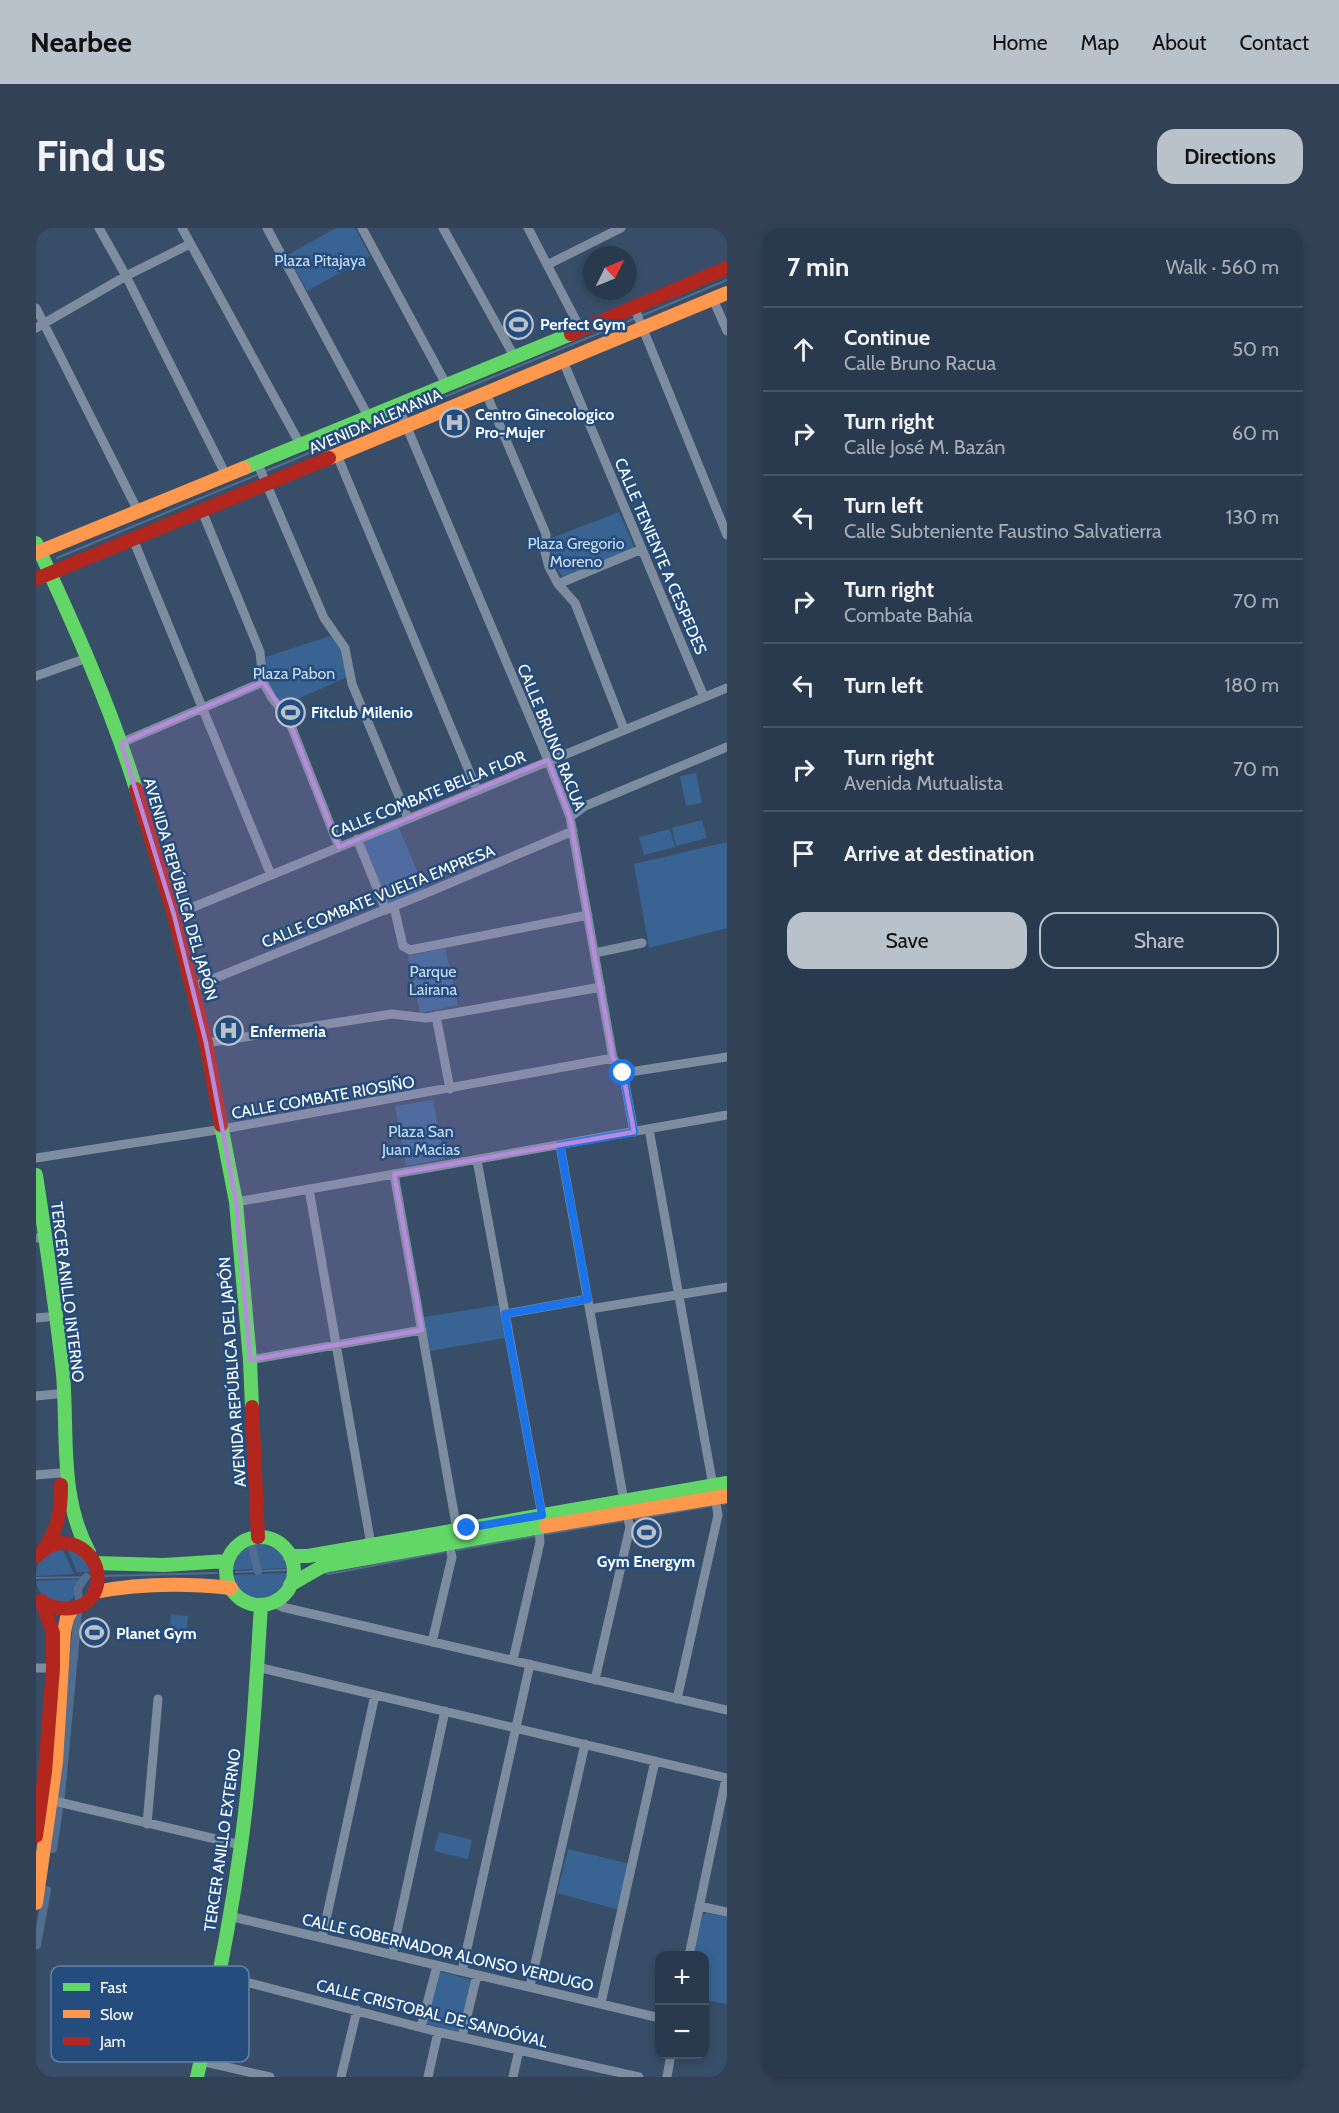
<!DOCTYPE html>
<html lang="en">
<head>
<meta charset="utf-8">
<style>
	:root { --surface:#2a3a4e; --page:#324155; --text:#f1f3f6; --muted:#a5adb6; --line:#465466; --accent:#b9c1ca }
	body { margin:0; font-family:Cabin,sans-serif; background:var(--page); color:var(--text) }
	.controls { position:absolute; right:18px; bottom:18px; display:grid; overflow:hidden; border-radius:12px; box-shadow:0 3px 9px #0003 }
	.controls button { width:54px; height:54px; display:grid; place-items:center; padding:0; border:0; border-bottom:2px solid var(--line); background:var(--surface); color:var(--text); font:30px sans-serif }
	.compass { position:absolute; left:547px; top:18px; width:54px; height:54px; border-radius:50%; background:var(--surface); box-shadow:0 3px 9px #0003; rotate:47deg }
	.stop { position:absolute; width:18px; height:18px; margin:-14px; border:4px solid #1a73e8; border-radius:50%; background:#fff }
	.stop.end { background:#1a73e8; border-color:#fff; box-shadow:0 2px 6px #0008 }
	.list { margin:0; padding:0; list-style:none }
	h2 { display:flex; justify-content:space-between; align-items:center; height:78px; margin:0; padding:0 24px; font-size:26px }
	h2 small { font-size:20px; font-weight:400; color:var(--muted) }
	.list li { display:grid; grid-template-columns:39px 1fr auto; gap:18px; align-items:center; box-sizing:border-box; height:84px; padding:0 24px; border-top:2px solid var(--line) }
	.list b { display:block; font-size:22px; white-space:nowrap }
	.list p { margin:0; font-size:20px; white-space:nowrap; color:var(--muted) }
	.list em { font-size:20px; font-style:normal; color:var(--muted) }
	.actions { display:flex; gap:12px; padding:18px 24px }
	.actions a { flex:1; padding:14px 0; border:2px solid var(--accent); border-radius:18px; text-align:center; font-size:21px; color:var(--accent) }
	.actions .main { background:var(--accent); color:#111 }
	.icon { flex:none; width:33px; height:33px; fill:none; stroke:currentColor; stroke-width:2; stroke-linecap:round; stroke-linejoin:round }
	.map { position:relative; flex:none; width:691px; height:1849px; overflow:hidden; border-radius:18px }
	header { display:flex; align-items:center; gap:36px; box-sizing:border-box; height:84px; padding:0 30px; background:var(--accent); color:#111 }
	header strong { font-size:28px }
	nav { display:flex; gap:33px; margin-inline-start:auto; font-size:21px }
	.intro { display:flex; align-items:center; justify-content:space-between; box-sizing:border-box; height:144px; padding:0 36px }
	h1 { margin:0; font-size:42px }
	.button { padding:15px 27px; border-radius:18px; background:var(--accent); color:#111; font-size:21px; font-weight:700 }
	main { display:flex; gap:36px; padding:0 36px }
	aside { flex:1; background:var(--surface); border-radius:18px; box-shadow:0 3px 9px #0003 }
	.map>svg:first-child { display:block }
	.green { fill:#386392 }
	.lines { fill:none; stroke-linecap:round; stroke-linejoin:round }
	.stream { stroke:#516e90; stroke-width:2 }
	.canal { stroke:#516e90; stroke-width:8 }
	.street { stroke:#7d8d9f; stroke-width:9 }
	.fast { stroke:#63d668; stroke-width:14 }
	.slow { stroke:#ff974d; stroke-width:14 }
	.jam { stroke:#b3261e; stroke-width:14 }
	.route { stroke:#1a73e8; stroke-width:8 }
	.marked { fill:#b68bdc; fill-opacity:0.2; stroke:#b68bdc; stroke-width:4.5; stroke-linejoin:round }
	.labels { text-anchor:middle; stroke-width:5; stroke-linejoin:round; paint-order:stroke }
	.park-label { font-size:16px; fill:#cbdef4; stroke:#244c7c }
	.poi-label { font-size:16px; font-weight:bold; fill:#fff; stroke:#244c7c; text-anchor:start }
	.street-label { font-size:16px; fill:#fff; stroke:#244c7c }
	.key { fill:#244c7c; stroke:#6682a3; stroke-width:1.5 }
	.key-label { font-size:16px; fill:#fff }
</style>
</head>
<body>
<header>
<strong>Nearbee</strong>
<nav><a>Home</a><a>Map</a><a>About</a><a>Contact</a></nav>
</header>
<div class="intro"><h1>Find us</h1><a class="button">Directions</a></div>
<main>
<div class="map">
<svg width="691" height="1849" viewBox="0 0 691 1849">
	<rect width="100%" height="100%" fill="#384e68"/>
	<path class="green" d="M300,0H319L334,28L271,63L251,27Z
		M583,284L600,323L529,353C520,340 515,327 513,311Z
		M294,408L304,417L311,449L253,475C231,478 229,444 230,429Z
		M660,545L666,575L650,578L644,548Z
		M666,592L671,610L640,618L636,600Z
		M362,598L389,661L347,679L319,616Z
		M634,601L639,619L608,627L603,609Z
		M691,614V700L613,720L598,636Z
		M409,720L422,777L384,785L372,728Z
		M397,872L409,931L370,938L359,878Z
		M463,1077L469,1110L394,1123L388,1089Z
		M223,1316C238,1318 248,1325 252,1340L195,1342C196,1326 209,1319 223,1316Z
		M26,1320L38,1346L0,1348C0,1330 11,1325 26,1320Z
		M31,1320L44,1325L57,1344H41Z
		M253,1345C245,1376 207,1380 195,1349V1347Z
		M46,1351L41,1356L39,1368L29,1377C15,1377 2,1367 0,1353Z
		M135,1386L152,1388L150,1414L133,1413Z
		M403,1604L436,1612L432,1631L398,1623Z
		M532,1621L594,1636L584,1682L521,1665Z
		M671,1685L691,1689V1776L669,1772L668,1728L658,1727L666,1687Z
		M402,1743L436,1752L424,1802L421,1804L388,1795Z"/>
	<g class="lines">
		<path class="stream" d="M605,88L691,52
			M369,185L600,90
			M228,244L364,187
			M21,330L223,246
			M687,1276L691,1275
			M599,1291L675,1278
			M510,1306L586,1293
			M421,1322L500,1308
			M200,1344L251,1342
			M287,1344L293,1346L408,1324
			M67,1348L181,1345
			M0,1350L57,1349"/>
		<path class="canal" d="M216,1319L222,1343
			M43,1375L42,1360L50,1349
			M25,1568L42,1384
			M17,1621L23,1581
			M1,1717L11,1662"/>
		<path class="street" d="M63,0L90,48L190,247
			M146,0L264,216
			M231,0L332,188
			M326,0L410,156
			M407,0L478,128
			M492,0L545,102
			M511,37L585,0
			M677,71L691,103
			M598,79L691,307
			M0,80L102,283
			M0,100L90,48L154,16
			M527,133L668,469
			M450,165L510,306L509,324L513,339L522,356L539,375L588,501
			M361,176L512,532L534,589L577,830L587,845L598,904
			M301,227L441,562
			M221,234L288,390L309,420L316,456L372,590
			M166,283L224,424L227,454L236,470L252,490L303,619
			M97,311L235,647
			M522,356L606,321
			M0,448L51,430
			M85,515L227,454
			M534,589L549,578L691,519
			M321,611L350,682
			M358,679L367,718L374,722L552,687
			M138,687L691,460
			M559,725L606,715
			M157,759L388,666L537,603
			M400,788L414,861
			M170,815L356,786L390,790L565,759
			M587,845L691,829
			M613,901L677,1258
			M524,917L588,1273
			M0,930L187,901L577,830
			M441,932L506,1287
			M358,946L421,1302
			M273,961L335,1317
			M200,974L691,887
			M0,1010H1
			M554,1081L691,1059
			M469,1086L552,1071
			M0,1090L11,1089
			M214,1132L386,1102
			M0,1168L20,1166
			M0,1247L24,1245
			M236,1374L246,1379L691,1482
			M396,1414L416,1329L413,1315
			M477,1432L504,1314L503,1299
			M221,1439L691,1550
			M0,1440H17
			M559,1452L594,1299L590,1284
			M641,1471L682,1287L679,1269
			M14,1572L205,1617
			M111,1596L122,1471
			M663,1678L691,1684
			M193,1688L624,1790
			M286,1710L339,1467
			M356,1727L409,1483
			M653,1728L690,1550
			M426,1743L494,1436
			M183,1747L402,1804L603,1849
			M494,1758L549,1516
			M565,1775L619,1533
			M385,1799L401,1738
			M426,1809L441,1747
			M165,1833L234,1849
			M305,1849L321,1782
			M392,1849L402,1804
			M477,1849L483,1822
			M631,1849L635,1826"/>
		<path class="fast" d="M208,240L535,106
			M0,315C37,395 74,477 100,561
			M185,897L200,974L214,1132L216,1179
			M0,947C10,1013 20,1079 27,1146C32,1206 23,1269 53,1324
			M190 1343a34 34 0 1 1 68 0a34 34 0 1 1-68 0Z
			M254,1328H272L691,1255
			M59,1335L128,1337L191,1333
			M254,1357L287,1338L510,1298
			M161,1849C179,1772 194,1695 205,1617C216,1537 220,1457 225,1377"/>
		<path class="slow" d="M293,230L691,65
			M0,325L208,240
			M510,1298L691,1268
			M59,1364C105,1355 149,1355 195,1360
			M0,1675L20,1534L28,1404L31,1390L36,1381"/>
		<path class="jam" d="M535,106L691,40
			M0,351L293,230
			M100,561L138,687L170,815L185,897
			M216,1179L222,1309
			M9,1319C23,1300 25,1280 25,1257
			M0,1328C6,1324 12,1317 19,1316C43,1310 66,1332 61,1357C56,1383 24,1386 5,1373
			M0,1608L9,1544L17,1440V1405L6,1374"/>
	</g>
	<g class="lines">
		<path class="route" d="M431,1300L506,1287L469,1086L552,1071L524,917L598,904L587,845"/>
	</g>
	<path class="marked" d="M227,454L252,490L303,619L512,532L534,589L577,830L587,845L598,904L358,946L386,1102L214,1132L200,974L170,815L138,687L85,515Z"/>
	<defs>
		<symbol id="stadium-ring" viewBox="-11 -11 22 22"><circle r="9.5" fill="#244c7c" stroke="#b9c1ca" stroke-width="1.5"/><path d="M0-5a6.5 5 0 1 0 0 10a6.5 5 0 1 0 0-10ZM-3.5-1.8h7v3.6h-7Z" fill="#b9c1ca"/></symbol>
		<symbol id="hospital-ring" viewBox="-11 -11 22 22"><circle r="9.5" fill="#244c7c" stroke="#b9c1ca" stroke-width="1.5"/><path d="M-5-5h3v3.5h4V-5h3V5h-3V1.5h-4V5h-3Z" fill="#b9c1ca"/></symbol>
	</defs>
	<g fill-rule="evenodd">
		<use href="#stadium-ring" x="466" y="80" width="33" height="33"/>
		<use href="#hospital-ring" x="402" y="178" width="33" height="33"/>
		<use href="#stadium-ring" x="238" y="468" width="33" height="33"/>
		<use href="#hospital-ring" x="176" y="786" width="33" height="33"/>
		<use href="#stadium-ring" x="594" y="1288" width="33" height="33"/>
		<use href="#stadium-ring" x="42" y="1388" width="33" height="33"/>
	</g>
	<g class="labels">
		<g class="park-label">
			<text x="284" y="38">Plaza Pitajaya</text>
			<text x="540" y="321">Plaza Gregorio<tspan x="540" dy="18">Moreno</tspan></text>
			<text x="258" y="451">Plaza Pabon</text>
			<text x="397" y="749">Parque<tspan x="397" dy="18">Lairana</tspan></text>
			<text x="385" y="909">Plaza San<tspan x="385" dy="18">Juan Macias</tspan></text>
		</g>
		<g class="poi-label">
			<text x="504" y="102">Perfect Gym</text>
			<text x="439" y="192">Centro Ginecologico<tspan x="439" dy="18">Pro-Mujer</tspan></text>
			<text x="275" y="490">Fitclub Milenio</text>
			<text x="214" y="809">Enfermeria</text>
			<text x="610" y="1339" text-anchor="middle">Gym Energym</text>
			<text x="80" y="1411">Planet Gym</text>
		</g>
		<g class="street-label">
			<text transform="translate(339 193) rotate(-23)" y="6">AVENIDA ALEMANIA</text>
			<text transform="translate(625 328) rotate(67)" y="6">CALLE TENIENTE A CESPEDES</text>
			<text transform="translate(516 509) rotate(68)" y="6">CALLE BRUNO RACUA</text>
			<text transform="translate(392 566) rotate(-22)" y="6">CALLE COMBATE BELLA FLOR</text>
			<text transform="translate(145 661) rotate(74)" y="6">AVENIDA REPÚBLICA DEL JAPÓN</text>
			<text transform="translate(342 668) rotate(-22)" y="6">CALLE COMBATE VUELTA EMPRESA</text>
			<text transform="translate(287 869) rotate(-10)" y="6">CALLE COMBATE RIOSIÑO</text>
			<text transform="translate(32 1064) rotate(83)" y="6">TERCER ANILLO INTERNO</text>
			<text transform="translate(196 1144) rotate(-94)" y="6">AVENIDA REPÚBLICA DEL JAPÓN</text>
			<text transform="translate(186 1612) rotate(-82)" y="6">TERCER ANILLO EXTERNO</text>
			<text transform="translate(412 1724) rotate(13)" y="6">CALLE GOBERNADOR ALONSO VERDUGO</text>
			<text transform="translate(396 1785) rotate(14)" y="6">CALLE CRISTOBAL DE SANDÓVAL</text>
		</g>
	</g>
	<rect x="15" y="1738" width="198" height="96" rx="9" class="key"/>
	<rect x="27" y="1755" width="27" height="8" fill="#63d668"/>
	<rect x="27" y="1782" width="27" height="8" fill="#ff974d"/>
	<rect x="27" y="1809" width="27" height="8" fill="#b3261e"/>
	<g class="key-label">
		<text x="64" y="1765">Fast</text>
		<text x="64" y="1792">Slow</text>
		<text x="64" y="1819">Jam</text>
	</g>
</svg>
<div class="controls">
<button>+</button>
<button>−</button>
</div>
<svg class="compass" viewBox="-18 -18 36 36"><path d="M0-13l5 13h-10z" fill="#e53935"/><path d="M0 13l5-13h-10z" fill="#a5adb6"/></svg>
<div class="stop" style="left:587px;top:845px"></div>
<div class="stop end" style="left:431px;top:1300px"></div>
</div>
<aside>
<h2>7 min<small>Walk · 560 m</small></h2>
<ul class="list">
<li><svg class="icon" aria-label="ahead" viewBox="0 0 24 24"><path d="M12 20V5M6 11l6-6 6 6"/></svg><div><b>Continue</b><p>Calle Bruno Racua</p></div><em>50 m</em></li>
<li><svg class="icon" aria-label="right" viewBox="0 0 24 24"><path d="M7 20v-9h11M14 6l5 5-5 5"/></svg><div><b>Turn right</b><p>Calle José M. Bazán</p></div><em>60 m</em></li>
<li><svg class="icon" aria-label="left" viewBox="0 0 24 24"><path d="M17 20v-9H6M10 6l-5 5 5 5"/></svg><div><b>Turn left</b><p>Calle Subteniente Faustino Salvatierra</p></div><em>130 m</em></li>
<li><svg class="icon" aria-label="right" viewBox="0 0 24 24"><path d="M7 20v-9h11M14 6l5 5-5 5"/></svg><div><b>Turn right</b><p>Combate Bahía</p></div><em>70 m</em></li>
<li><svg class="icon" aria-label="left" viewBox="0 0 24 24"><path d="M17 20v-9H6M10 6l-5 5 5 5"/></svg><div><b>Turn left</b></div><em>180 m</em></li>
<li><svg class="icon" aria-label="right" viewBox="0 0 24 24"><path d="M7 20v-9h11M14 6l5 5-5 5"/></svg><div><b>Turn right</b><p>Avenida Mutualista</p></div><em>70 m</em></li>
<li><svg class="icon" aria-label="arrive" viewBox="0 0 24 24"><path d="M6 21V4h12l-3 4 3 4H6"/></svg><div><b>Arrive at destination</b></div></li>
</ul>
<div class="actions"><a class="main">Save</a><a>Share</a></div>
</aside>
</main>
</body>
</html>
